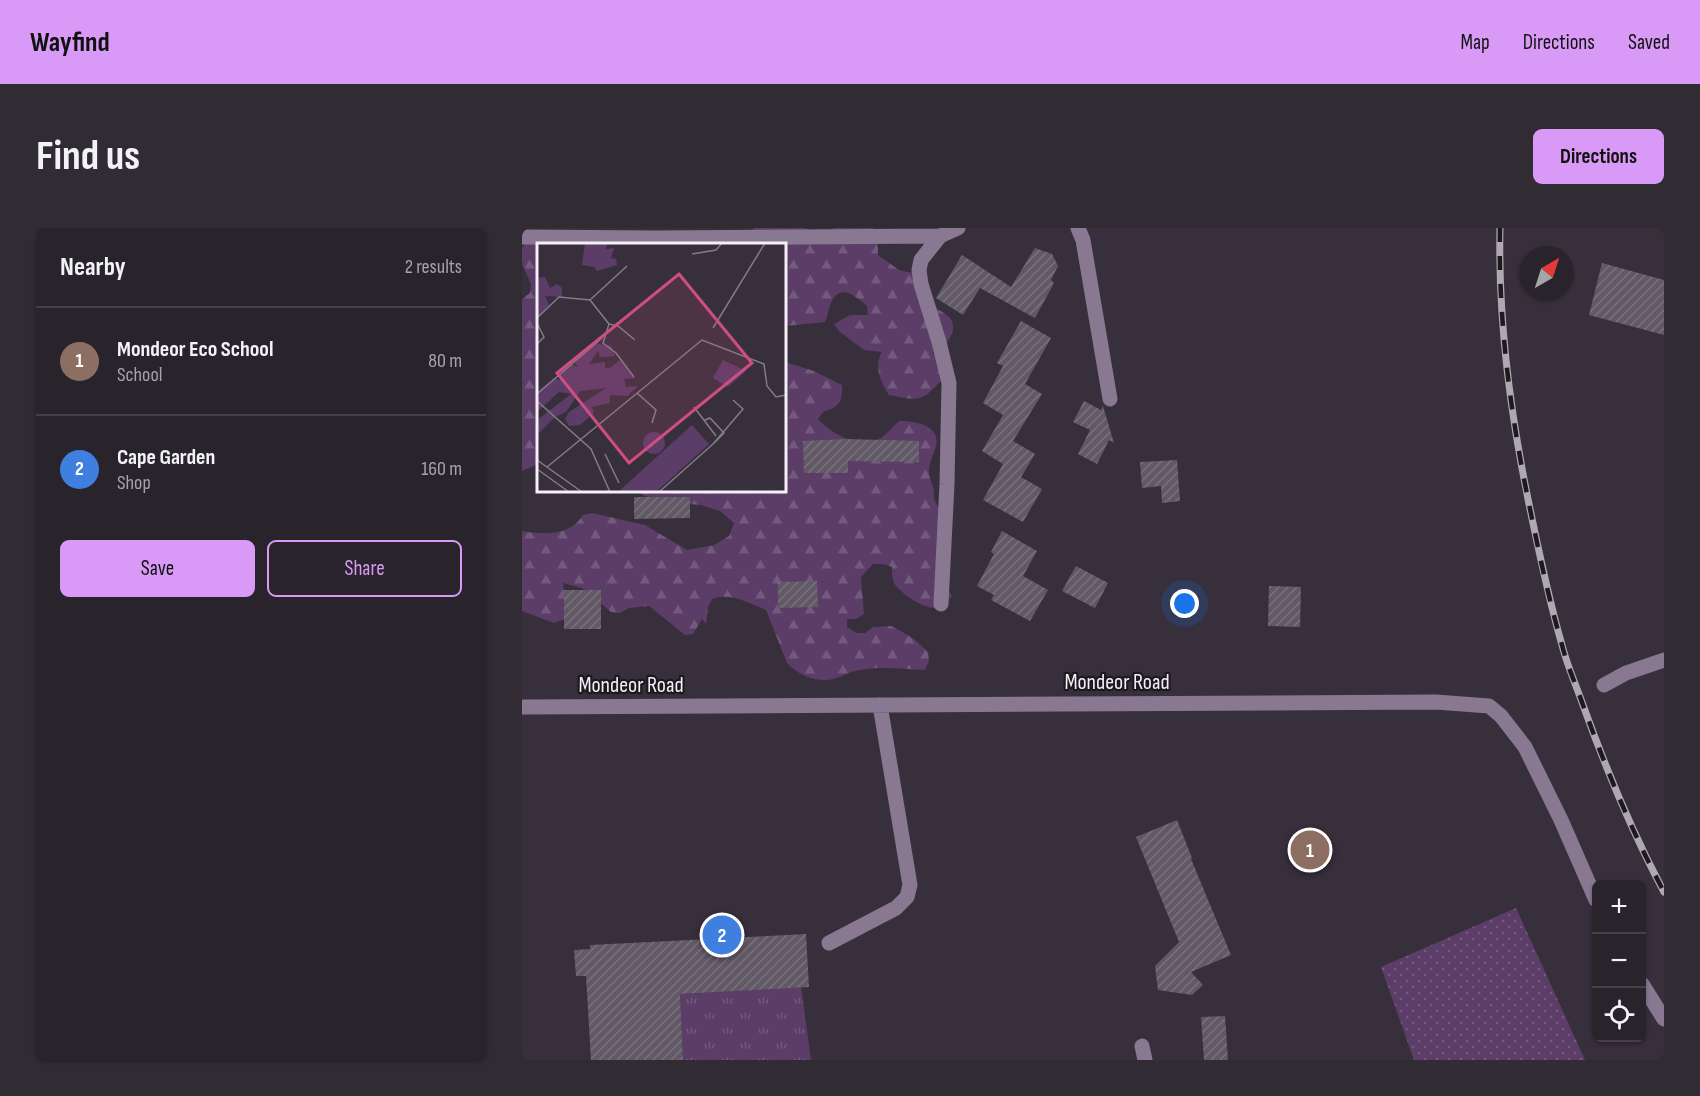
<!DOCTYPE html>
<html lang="en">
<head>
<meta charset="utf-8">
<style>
	:root { --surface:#29232c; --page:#312b34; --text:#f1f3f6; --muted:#a5a4a9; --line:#454048; --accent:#d99af7 }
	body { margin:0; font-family:"Sofia Sans Condensed",sans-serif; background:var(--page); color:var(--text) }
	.controls { position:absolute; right:18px; bottom:18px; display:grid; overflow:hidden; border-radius:9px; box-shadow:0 2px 4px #0004 }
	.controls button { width:54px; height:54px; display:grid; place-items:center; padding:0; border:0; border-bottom:2px solid var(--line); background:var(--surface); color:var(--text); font:30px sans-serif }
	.compass { position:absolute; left:998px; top:18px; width:54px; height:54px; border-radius:50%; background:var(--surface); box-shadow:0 2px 4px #0004; rotate:39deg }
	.you { position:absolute; left:663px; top:376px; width:21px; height:21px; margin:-15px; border:4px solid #fff; border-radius:50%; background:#1a73e8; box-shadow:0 0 0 9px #1a73e833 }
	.badge { display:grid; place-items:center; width:39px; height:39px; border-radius:50%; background:var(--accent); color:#fff; font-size:20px; font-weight:700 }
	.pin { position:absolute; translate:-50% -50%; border:3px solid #fff; box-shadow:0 2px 6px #0006 }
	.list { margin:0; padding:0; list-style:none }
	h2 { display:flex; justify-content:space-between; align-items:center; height:78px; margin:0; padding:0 24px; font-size:26px }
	h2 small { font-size:20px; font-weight:400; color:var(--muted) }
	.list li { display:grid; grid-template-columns:39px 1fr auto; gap:18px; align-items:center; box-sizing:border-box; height:108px; padding:0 24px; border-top:2px solid var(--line) }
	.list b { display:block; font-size:22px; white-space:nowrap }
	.list p { margin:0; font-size:20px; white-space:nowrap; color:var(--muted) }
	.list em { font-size:20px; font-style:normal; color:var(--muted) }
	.actions { display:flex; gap:12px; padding:18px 24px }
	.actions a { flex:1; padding:14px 0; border:2px solid var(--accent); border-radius:9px; text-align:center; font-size:21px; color:var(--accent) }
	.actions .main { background:var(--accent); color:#111 }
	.icon { flex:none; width:33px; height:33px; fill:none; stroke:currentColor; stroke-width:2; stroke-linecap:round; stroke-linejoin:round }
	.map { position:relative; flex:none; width:1142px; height:832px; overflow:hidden; border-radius:9px }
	header { display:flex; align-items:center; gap:36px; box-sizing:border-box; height:84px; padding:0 30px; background:var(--accent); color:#111 }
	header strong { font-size:28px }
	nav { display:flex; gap:33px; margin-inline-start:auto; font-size:21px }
	.intro { display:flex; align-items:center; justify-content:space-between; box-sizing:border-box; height:144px; padding:0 36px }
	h1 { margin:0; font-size:42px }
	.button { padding:15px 27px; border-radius:9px; background:var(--accent); color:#111; font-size:21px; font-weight:700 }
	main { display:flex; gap:36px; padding:0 36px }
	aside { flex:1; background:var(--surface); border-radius:9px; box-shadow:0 2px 4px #0004 }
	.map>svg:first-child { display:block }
	.grass { fill:url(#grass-dots) }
	.forest { fill:url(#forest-firs) }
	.park { fill:url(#park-tufts) }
	.building { fill:url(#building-hatch) }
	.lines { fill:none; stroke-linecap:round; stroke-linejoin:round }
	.minor { stroke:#897891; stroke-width:15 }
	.rail-casing { stroke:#aea8b2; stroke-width:7 }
	.rail { stroke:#1d191e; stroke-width:4.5; stroke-dasharray:14; stroke-linecap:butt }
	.labels { text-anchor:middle; stroke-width:4.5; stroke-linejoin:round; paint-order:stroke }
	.street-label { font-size:22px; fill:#f5f0f8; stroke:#1d191e }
	.inset-road { fill:none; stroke:#837c87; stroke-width:1.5 }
	.view { fill:#cf4e82; fill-opacity:0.15; stroke:#cf4e82; stroke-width:3 }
	.inset-edge { fill:none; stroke:#f5f0f8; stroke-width:3 }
</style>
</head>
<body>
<header>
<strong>Wayfind</strong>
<nav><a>Map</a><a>Directions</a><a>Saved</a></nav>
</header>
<div class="intro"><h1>Find us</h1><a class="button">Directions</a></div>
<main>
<aside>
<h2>Nearby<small>2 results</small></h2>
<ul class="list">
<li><span class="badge" style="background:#8d6e63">1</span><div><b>Mondeor Eco School</b><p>School</p></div><em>80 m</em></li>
<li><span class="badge" style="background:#3f7fe0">2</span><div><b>Cape Garden</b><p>Shop</p></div><em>160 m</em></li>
</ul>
<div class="actions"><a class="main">Save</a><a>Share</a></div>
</aside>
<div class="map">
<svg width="1142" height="832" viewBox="0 0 1142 832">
	<defs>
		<pattern id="grass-dots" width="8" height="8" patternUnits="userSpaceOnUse" patternTransform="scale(1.5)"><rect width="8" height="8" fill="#5b3d68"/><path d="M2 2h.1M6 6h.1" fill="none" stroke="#73597e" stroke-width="1.8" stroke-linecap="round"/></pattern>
		<pattern id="forest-firs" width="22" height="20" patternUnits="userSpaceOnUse" patternTransform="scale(1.5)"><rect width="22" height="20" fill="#5b3d68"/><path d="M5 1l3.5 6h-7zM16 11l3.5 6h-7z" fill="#73597e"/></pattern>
		<pattern id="park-tufts" width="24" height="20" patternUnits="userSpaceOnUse" patternTransform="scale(1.5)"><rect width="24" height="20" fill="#5b3d68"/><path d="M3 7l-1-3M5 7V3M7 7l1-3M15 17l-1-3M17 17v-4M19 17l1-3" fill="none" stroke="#73597e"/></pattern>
		<pattern id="building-hatch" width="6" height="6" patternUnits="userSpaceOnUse" patternTransform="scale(1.5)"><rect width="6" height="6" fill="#625966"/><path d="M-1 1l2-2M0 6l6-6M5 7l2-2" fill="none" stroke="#79717d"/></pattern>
	</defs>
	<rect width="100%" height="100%" fill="#372f3b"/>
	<path class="grass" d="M994,680L1063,832H892L859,739Z"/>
	<path class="forest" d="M232,0H282L297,5L306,3L312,0H351L356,8V27L377,42L395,46C399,55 404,70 411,77C415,82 422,84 427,89C436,99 429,111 420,119L412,117L411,125L421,140L423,149C399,173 401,174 367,167C359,154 351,138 360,124L342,122L318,104L312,96L328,87H346L345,78C334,69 318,54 309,75C306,81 306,88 303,94L264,98L262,96V16H217Z
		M5,14L16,16V236L0,243V71L8,65L9,56L0,36V20Z
		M263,134L292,143L320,157C321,171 317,181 302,183L296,191C306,203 335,220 351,214C362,210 369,201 377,193C391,193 419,196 414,218C412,227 406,235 407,245C407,249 410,255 411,259C413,263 411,269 413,273C415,279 423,286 427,292L414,347L430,368C426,372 422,379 416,380C402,381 383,368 374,358C370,353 370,346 370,339L361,336H351L339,349L342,386L334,391H325V399L334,405H343L351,399L369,398L377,402L392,411L406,424L407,433L403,442C382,441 359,438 338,442C328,443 320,449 311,451C295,455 276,447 265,435L244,382C227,375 208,364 190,371L186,379L184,396L180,391L171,406L163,407L127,378L107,380L98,385L89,384L60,360L41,355L42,362L57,384C49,391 41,391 32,395L0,383V303C22,307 48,308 61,287L70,285L123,297L165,322L192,317L207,308L212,295L198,283L179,277L142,274L123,268L115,263L262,262Z"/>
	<path class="park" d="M279,759L289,832H161L158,766Z"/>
	<path class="building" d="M513,20L530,26L536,38L529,52L532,55L513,90L458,60L441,87L414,70L440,27L489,59Z
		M1080,35L1142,52V107L1067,87Z
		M499,93L529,110L503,156L520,166L491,213L513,226L499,249L520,261L501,294L461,272L481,236L460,223L481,187L461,175L481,138L475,135Z
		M562,173L579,182L581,178L592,215L587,212L575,236L556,226L568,202L551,194Z
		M325,211L397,213V234L326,233V245H282L281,213Z
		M655,232L658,273L640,275L639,258L620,260L618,234Z
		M112,269H168V290L112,291Z
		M480,303L515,323L501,348L526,362L508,393L469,372L472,367L455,358L472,326L469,324Z
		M554,338L586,355L573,380L540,363Z
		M295,353L296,379L256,380V354Z
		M747,358L779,359L778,399L746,398Z
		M42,362H79V401H42Z
		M655,592L670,630L669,631L709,727L669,744L681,757L670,767L636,762L633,738L657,714L614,609Z
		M284,706L287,759L158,766L161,832H69L64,748H54L52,722L68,721V717Z
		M703,788L706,832H682L679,789Z"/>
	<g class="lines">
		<path class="minor" d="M556,0L561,12L588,171
			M0,9L133,10L418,8
			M419,376L425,256L427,155L417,114L399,56L397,42L399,32L418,8L436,0
			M1082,457L1104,445L1142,432
			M0,479L914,474L967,478L979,488L1003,519L1039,592L1074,672
			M307,715L374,680L385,669L388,657L358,477
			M1120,756L1142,791
			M620,818L623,832"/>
		<defs>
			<path id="rail" d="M978,0C976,90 988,183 1006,271C1016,320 1026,369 1040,417C1045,437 1054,457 1061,477C1084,541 1110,604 1142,664"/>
		</defs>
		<use href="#rail" class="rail-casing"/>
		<use href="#rail" class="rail"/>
	</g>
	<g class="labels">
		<g class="street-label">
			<text x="595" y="461">Mondeor Road</text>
			<text x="109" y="464">Mondeor Road</text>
		</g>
	</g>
	<g transform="translate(15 15)">
		<rect width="249" height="249" fill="#372f3b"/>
		<path d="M186,117L209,128L191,144L176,135ZM155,182L172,201L119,249H81Z" fill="#5b3d68"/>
		<path d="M48,0H70L69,6L77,5L74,15L79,16L80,22L60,28L57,24L45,22ZM8,34L13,45L20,41L25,45V54L8,53L12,62L0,76V35ZM57,100L74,103L78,113L63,114L61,108L52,121L68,119V125H73L83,117L98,135L87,136L89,144L101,143L90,153L73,152V160L55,164L57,170L43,182L32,183L28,176L32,169L69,145L43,148L29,169L18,174L0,192V177L34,151L22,149L0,169V149L17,135L26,138L22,134L27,125L33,121L41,124L38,120L45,108Z" fill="#5b3d68"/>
		<path d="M106 200a11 11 0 1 1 22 0a11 11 0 1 1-22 0Z" fill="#5b3d68"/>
		<path class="inset-road" d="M155,11L179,7L185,0M53,57L90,23M0,75L22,54L53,57L72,81L66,100L79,110L97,134M0,80L7,94L0,101M72,81L81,83L98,97M176,85L228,0M100,150L119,167L115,180M0,151L65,95M0,158L54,206L73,249M157,164L179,193M168,177L173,175L187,190L176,201M68,211L82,240M0,217L45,249M10,224L165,97L227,121L230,143L239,154L249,152M0,226L32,249M122,249L176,201L206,166L196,157"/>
		<path class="view" d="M142,31L215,120L92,220L20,130Z"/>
		<rect width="249" height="249" class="inset-edge"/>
	</g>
</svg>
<div class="controls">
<button>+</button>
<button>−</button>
<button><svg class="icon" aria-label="locate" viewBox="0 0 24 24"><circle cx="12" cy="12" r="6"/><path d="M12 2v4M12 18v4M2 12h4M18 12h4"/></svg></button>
</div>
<svg class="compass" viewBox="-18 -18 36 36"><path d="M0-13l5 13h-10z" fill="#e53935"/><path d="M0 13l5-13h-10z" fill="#a5a4a9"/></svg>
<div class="you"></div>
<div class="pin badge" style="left:788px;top:622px;background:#8d6e63">1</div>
<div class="pin badge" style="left:200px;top:707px;background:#3f7fe0">2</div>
</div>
</main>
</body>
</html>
